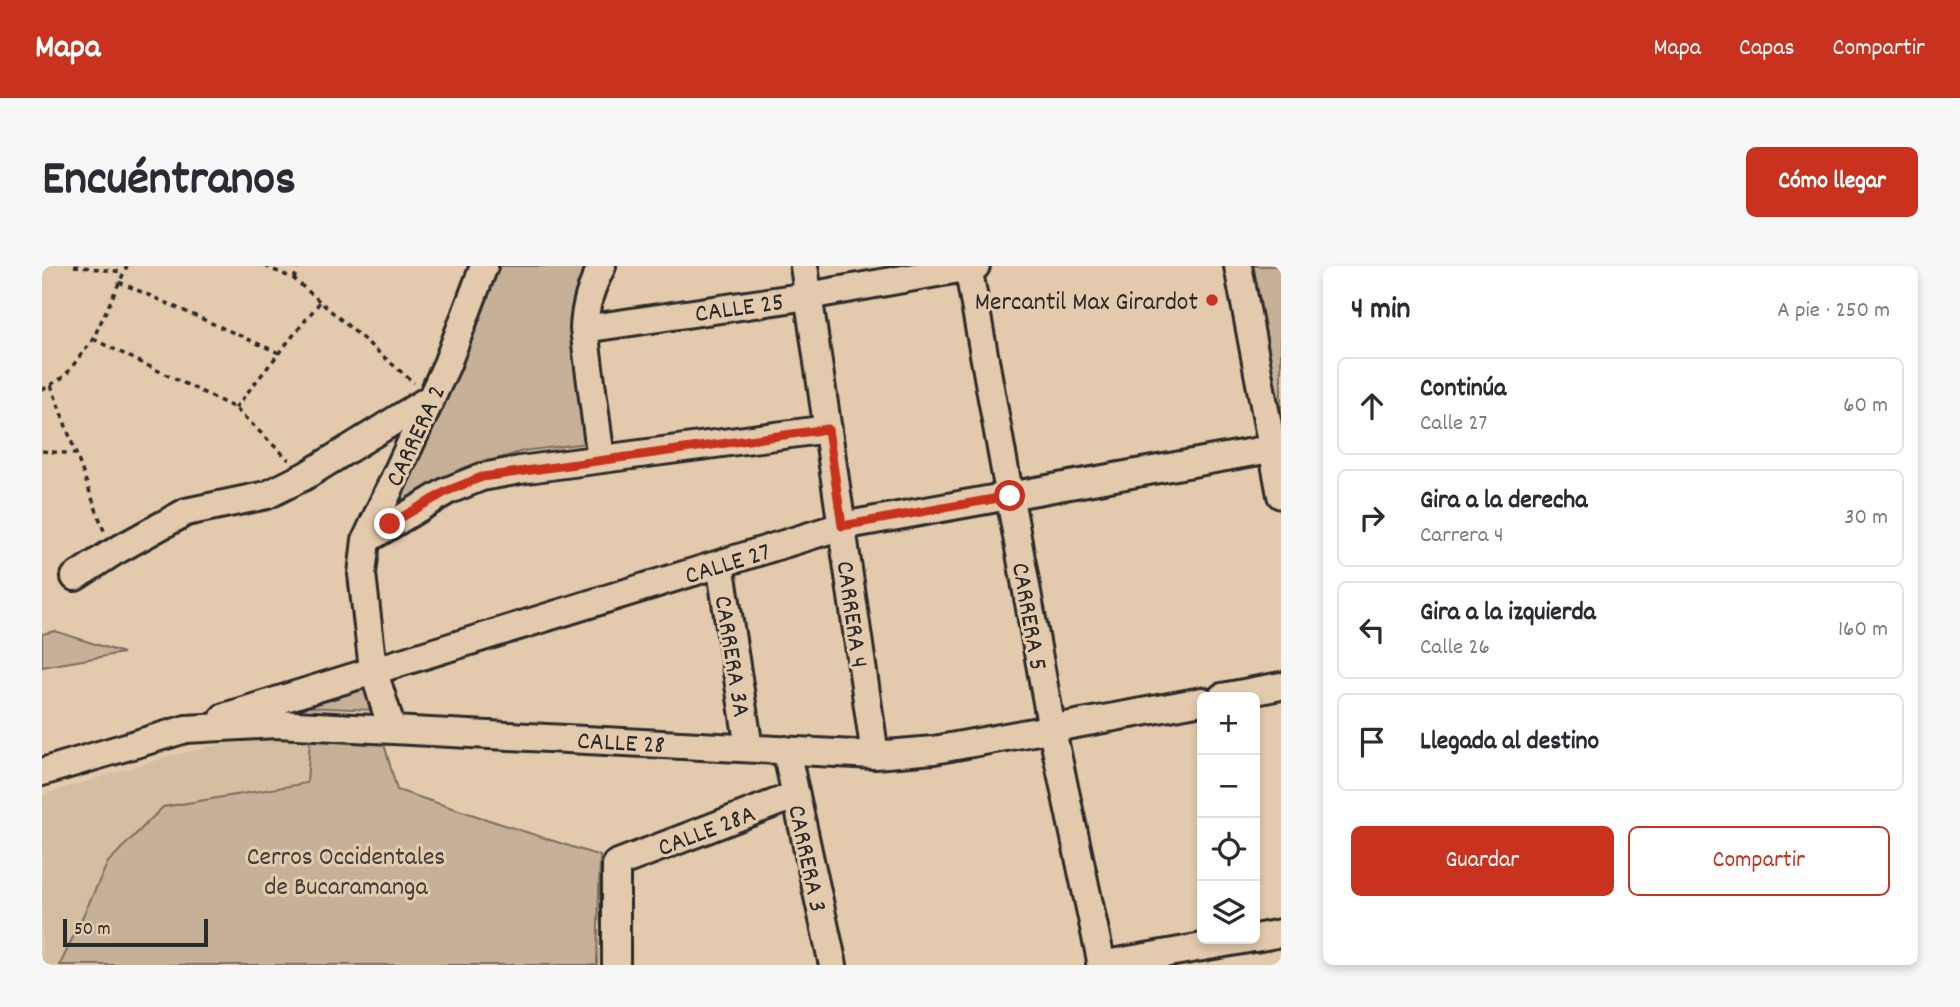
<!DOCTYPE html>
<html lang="es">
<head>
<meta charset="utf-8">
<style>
	:root { --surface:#fff; --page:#f7f7f7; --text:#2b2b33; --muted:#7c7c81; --line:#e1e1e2; --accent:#c8321e }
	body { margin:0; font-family:Dekko,sans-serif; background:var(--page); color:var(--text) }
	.controls { position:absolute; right:21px; bottom:21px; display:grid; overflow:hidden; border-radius:10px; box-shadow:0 4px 10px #0003 }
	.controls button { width:63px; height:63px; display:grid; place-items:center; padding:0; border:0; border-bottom:2px solid var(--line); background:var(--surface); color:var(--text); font:35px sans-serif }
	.scale { position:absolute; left:21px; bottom:18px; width:145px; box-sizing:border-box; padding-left:7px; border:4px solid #2b2b2b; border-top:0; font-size:19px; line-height:24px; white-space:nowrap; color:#2b2b2b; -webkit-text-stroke:5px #e4caac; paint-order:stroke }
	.stop { position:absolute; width:21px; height:21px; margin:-16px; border:5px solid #c8321e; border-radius:50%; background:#fff }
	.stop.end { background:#c8321e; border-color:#fff; box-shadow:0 2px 7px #0008 }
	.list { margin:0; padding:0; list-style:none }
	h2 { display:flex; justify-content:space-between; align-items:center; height:91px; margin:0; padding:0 28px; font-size:30px }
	h2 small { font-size:23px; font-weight:400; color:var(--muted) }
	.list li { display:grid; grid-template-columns:46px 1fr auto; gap:21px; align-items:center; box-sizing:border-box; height:98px; margin:0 14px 14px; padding:0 14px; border:2px solid var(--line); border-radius:10px }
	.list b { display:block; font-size:26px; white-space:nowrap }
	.list p { margin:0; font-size:23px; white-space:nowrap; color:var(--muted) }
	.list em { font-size:23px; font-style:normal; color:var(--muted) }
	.actions { display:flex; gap:14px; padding:21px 28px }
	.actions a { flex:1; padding:16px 0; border:2px solid var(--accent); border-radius:10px; text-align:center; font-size:24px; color:var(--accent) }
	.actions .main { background:var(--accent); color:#fff }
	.icon { flex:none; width:38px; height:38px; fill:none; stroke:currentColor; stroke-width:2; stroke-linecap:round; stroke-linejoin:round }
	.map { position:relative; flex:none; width:1239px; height:699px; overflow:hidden; border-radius:10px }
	header { display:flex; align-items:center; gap:42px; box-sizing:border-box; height:98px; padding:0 35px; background:var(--accent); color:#fff }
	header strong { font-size:33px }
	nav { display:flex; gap:38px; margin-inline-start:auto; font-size:24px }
	.intro { display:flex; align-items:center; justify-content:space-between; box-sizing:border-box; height:168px; padding:0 42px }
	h1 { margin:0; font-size:49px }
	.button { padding:18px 32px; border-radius:10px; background:var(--accent); color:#fff; font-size:24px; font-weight:700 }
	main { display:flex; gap:42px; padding:0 42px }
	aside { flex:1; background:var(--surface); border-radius:10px; box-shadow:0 4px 10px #0003 }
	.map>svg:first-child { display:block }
	.built { fill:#d4bda1 }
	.green { fill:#c6b097; stroke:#786e61; stroke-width:2 }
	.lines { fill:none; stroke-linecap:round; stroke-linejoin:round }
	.minor-casing { stroke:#2b2b2b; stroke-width:32 }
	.path { stroke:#2b2b2b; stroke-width:3.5; stroke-dasharray:5 5; stroke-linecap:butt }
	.minor { stroke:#e4caac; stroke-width:26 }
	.route { stroke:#c8321e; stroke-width:9 }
	.poi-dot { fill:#c8321e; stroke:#e4caac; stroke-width:2.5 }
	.labels { text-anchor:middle; stroke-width:6; stroke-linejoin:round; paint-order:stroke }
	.poi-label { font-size:26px; fill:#2b2b2b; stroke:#e4caac; text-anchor:end }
	.street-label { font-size:26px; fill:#2b2b2b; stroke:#e4caac }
	.park-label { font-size:26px; fill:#423f3b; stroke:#e4caac }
</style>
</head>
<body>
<header>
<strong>Mapa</strong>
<nav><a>Mapa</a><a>Capas</a><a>Compartir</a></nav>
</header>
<div class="intro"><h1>Encuéntranos</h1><a class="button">Cómo llegar</a></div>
<main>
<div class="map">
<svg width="1239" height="699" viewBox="0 0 1239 699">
	<rect width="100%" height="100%" fill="#e4caac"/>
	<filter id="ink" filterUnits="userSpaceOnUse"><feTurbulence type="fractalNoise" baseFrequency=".0143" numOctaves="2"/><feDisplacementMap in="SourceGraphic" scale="14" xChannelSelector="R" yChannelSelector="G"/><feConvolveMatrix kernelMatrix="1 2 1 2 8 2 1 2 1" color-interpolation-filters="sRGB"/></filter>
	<g filter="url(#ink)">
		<path class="built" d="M268,474L265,517L121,541L66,596L18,699H0V529L128,490L189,476Z"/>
		<path class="green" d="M452,0H546L529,50L546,177L481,185L422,203L344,246Z
			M1208,0H1239V161Z
			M13,365L81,387L0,401V368Z
			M324,418L332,444L263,441Z
			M268,474L342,478L355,524L558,590L555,699H18L66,596L121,541L265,517Z"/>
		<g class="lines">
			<defs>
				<path id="minor" d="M762,0L833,489
					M926,0L1010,464L1060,699
					M1196,0L1239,229
					M542,63L766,30L934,0
					M559,193L542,63C543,39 549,21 560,0
					M324,274L405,225L440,211L478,204L786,163
					M678,298L707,482
					M33,311L70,287L144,246L225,229L263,210L389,132
					M1180,431L1239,420
					M182,451L800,260L1239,181
					M350,463L331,403L320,308L324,274L405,98L442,0
					M744,484L791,699
					M0,506L144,463L235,458L833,489L892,484L1160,435
					M1213,672L1239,667
					M574,699V598L754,529
					M1058,699L1206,673"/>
			</defs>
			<use href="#minor" class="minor-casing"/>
			<path class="path" d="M32,0L81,6
				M223,0L252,13L372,117
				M252,13L257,0
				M77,16L237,87
				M51,73L193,142L247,194
				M9,119L62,265
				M0,124L23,110L51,73L85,0
				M193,142L278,36
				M0,185L34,188"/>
			<use href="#minor" class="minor"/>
		</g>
	</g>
	<g class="lines" filter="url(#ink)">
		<path class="route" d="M348,258L405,225L440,211L786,163L800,260L968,230"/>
	</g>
	<circle class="poi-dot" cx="1170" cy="34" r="7"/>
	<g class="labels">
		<g class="poi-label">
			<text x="1156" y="43">Mercantil Max Girardot</text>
		</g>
		<g class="street-label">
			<text transform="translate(697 40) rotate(-8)" y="9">CALLE 25</text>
			<text transform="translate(372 169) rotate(-65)" y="9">CARRERA 2</text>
			<text transform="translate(685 296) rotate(-17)" y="9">CALLE 27</text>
			<text transform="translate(812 348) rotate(82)" y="9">CARRERA 4</text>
			<text transform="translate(989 350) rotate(80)" y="9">CARRERA 5</text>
			<text transform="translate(692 390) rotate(81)" y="9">CARRERA 3A</text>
			<text transform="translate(579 475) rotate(3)" y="9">CALLE 28</text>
			<text transform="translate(664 563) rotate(-21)" y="9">CALLE 28A</text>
			<text transform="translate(767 592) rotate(78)" y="9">CARRERA 3</text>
		</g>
		<g class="park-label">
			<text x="304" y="598">Cerros Occidentales<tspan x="304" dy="30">de Bucaramanga</tspan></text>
		</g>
	</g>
</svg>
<div class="controls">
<button>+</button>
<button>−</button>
<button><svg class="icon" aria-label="locate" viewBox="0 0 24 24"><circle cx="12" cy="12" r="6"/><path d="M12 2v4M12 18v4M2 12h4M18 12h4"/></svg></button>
<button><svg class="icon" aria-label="layers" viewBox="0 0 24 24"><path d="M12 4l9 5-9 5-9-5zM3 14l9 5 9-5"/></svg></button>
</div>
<div class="scale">50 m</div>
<div class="stop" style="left:968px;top:230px"></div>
<div class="stop end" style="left:348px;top:258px"></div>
</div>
<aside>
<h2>4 min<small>A pie · 250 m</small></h2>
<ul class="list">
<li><svg class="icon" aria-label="ahead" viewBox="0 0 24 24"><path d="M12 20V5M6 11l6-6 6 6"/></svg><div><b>Continúa</b><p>Calle 27</p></div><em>60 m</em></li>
<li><svg class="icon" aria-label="right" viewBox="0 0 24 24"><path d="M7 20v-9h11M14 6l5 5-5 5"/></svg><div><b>Gira a la derecha</b><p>Carrera 4</p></div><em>30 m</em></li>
<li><svg class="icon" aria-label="left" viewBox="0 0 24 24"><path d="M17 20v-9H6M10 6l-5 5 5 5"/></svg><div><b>Gira a la izquierda</b><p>Calle 26</p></div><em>160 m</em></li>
<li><svg class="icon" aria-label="arrive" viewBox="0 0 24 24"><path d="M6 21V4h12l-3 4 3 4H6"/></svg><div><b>Llegada al destino</b></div></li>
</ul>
<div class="actions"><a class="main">Guardar</a><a>Compartir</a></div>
</aside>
</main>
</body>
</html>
